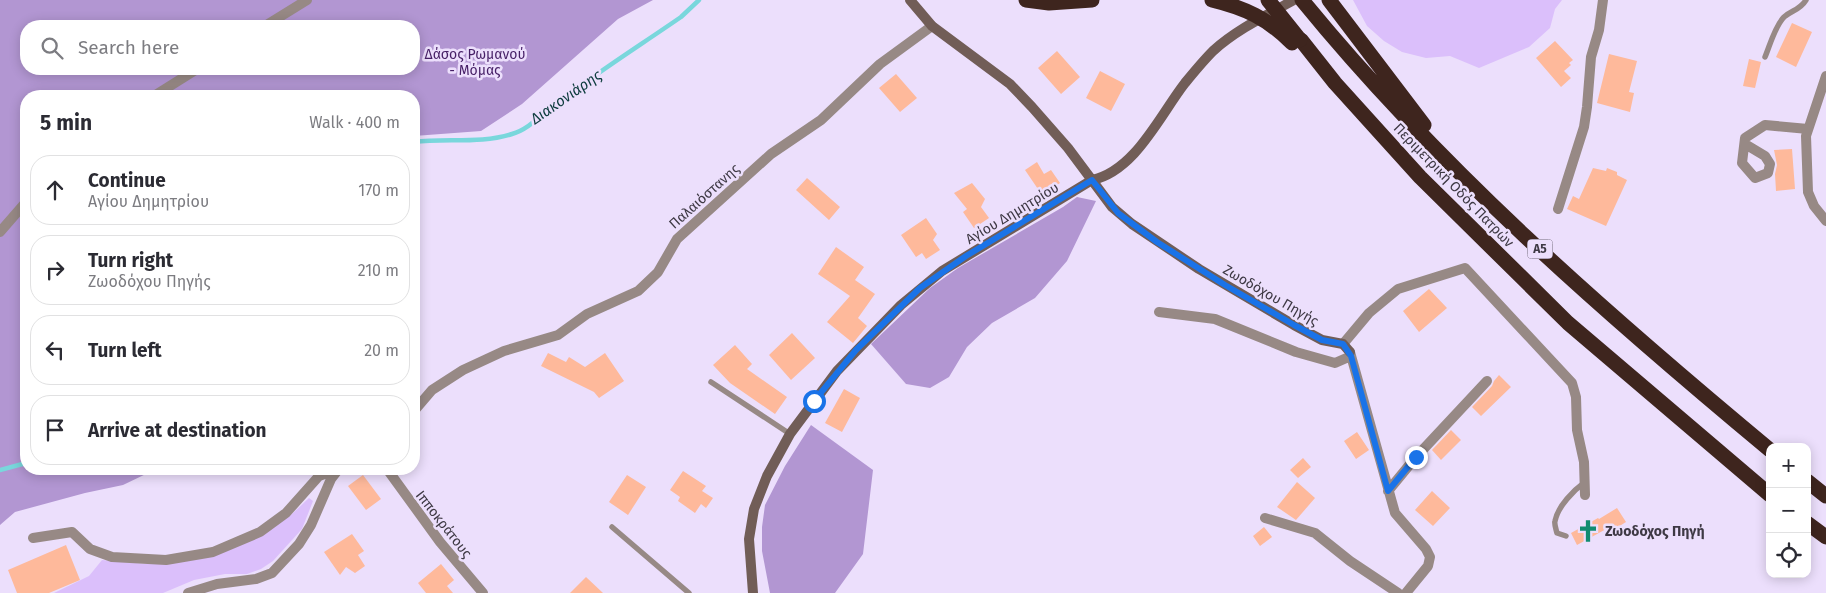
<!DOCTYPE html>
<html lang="en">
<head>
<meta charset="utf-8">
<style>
	:root { --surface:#fff; --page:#f2f2f3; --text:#2b2b33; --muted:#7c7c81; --line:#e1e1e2 }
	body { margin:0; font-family:"Fira Sans",sans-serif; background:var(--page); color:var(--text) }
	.controls { position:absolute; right:15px; bottom:15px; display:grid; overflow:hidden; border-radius:10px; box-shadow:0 2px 12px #0003 }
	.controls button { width:45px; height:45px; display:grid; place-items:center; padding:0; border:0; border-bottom:1px solid var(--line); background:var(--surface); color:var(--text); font:25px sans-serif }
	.stop { position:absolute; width:15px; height:15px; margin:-11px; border:4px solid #1a73e8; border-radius:50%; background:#fff }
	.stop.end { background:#1a73e8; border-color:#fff; box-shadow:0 1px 5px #0008 }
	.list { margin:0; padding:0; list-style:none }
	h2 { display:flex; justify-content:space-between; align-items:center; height:65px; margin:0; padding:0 20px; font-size:21px }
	h2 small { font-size:16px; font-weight:400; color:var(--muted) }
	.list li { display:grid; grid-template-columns:32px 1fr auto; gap:15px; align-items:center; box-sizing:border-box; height:70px; margin:0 10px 10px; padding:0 10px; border:1px solid var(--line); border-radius:20px }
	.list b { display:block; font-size:19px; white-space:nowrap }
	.list p { margin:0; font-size:16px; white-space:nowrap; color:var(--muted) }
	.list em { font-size:16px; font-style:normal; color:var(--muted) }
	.icon { flex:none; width:28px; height:28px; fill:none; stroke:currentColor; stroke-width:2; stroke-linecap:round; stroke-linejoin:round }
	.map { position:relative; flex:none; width:1826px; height:593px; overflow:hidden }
	.search { position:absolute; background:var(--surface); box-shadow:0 2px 12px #0003; left:20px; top:20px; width:400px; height:55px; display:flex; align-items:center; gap:12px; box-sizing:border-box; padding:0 18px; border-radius:20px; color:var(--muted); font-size:19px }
	.panel { position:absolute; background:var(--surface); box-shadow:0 2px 12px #0003; left:20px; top:90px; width:400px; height:385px; border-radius:20px }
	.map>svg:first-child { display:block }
	.green { fill:#dbbffb }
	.forest { fill:#b296d2; fill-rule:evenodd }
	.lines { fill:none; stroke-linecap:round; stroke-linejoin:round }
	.stream { stroke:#79d7dc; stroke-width:4.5 }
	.building { fill:#feb99b }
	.lane { stroke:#978985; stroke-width:5.5 }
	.street { stroke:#978985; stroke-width:10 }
	.secondary { stroke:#715d57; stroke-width:10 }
	.highway { stroke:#3e251e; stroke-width:15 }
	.highway-bridge { stroke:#3e251e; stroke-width:15 }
	.route { stroke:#1a73e8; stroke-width:6 }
	.labels { text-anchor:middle; stroke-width:5; stroke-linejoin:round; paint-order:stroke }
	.shield { fill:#ecdffc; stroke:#726b7b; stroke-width:1 }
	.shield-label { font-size:12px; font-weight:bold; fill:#3e3944 }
	.park-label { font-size:14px; fill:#461f66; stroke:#ecdffc }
	.street-label { font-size:14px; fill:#3e3944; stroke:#ecdffc }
	.poi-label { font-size:14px; font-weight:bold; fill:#3e3944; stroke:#ecdffc; text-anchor:start }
	.water-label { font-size:15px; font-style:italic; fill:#0d3b3d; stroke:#ecdffc }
</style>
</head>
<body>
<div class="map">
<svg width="1826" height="593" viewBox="0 0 1826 593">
	<rect width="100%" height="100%" fill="#ecdffc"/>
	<path class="green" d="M1353,0H1562L1555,9L1550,28L1529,47L1479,68L1450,56L1426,58L1402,52L1384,41L1367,26Z
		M309,498L313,501L302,529L273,561L261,569L247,574H225L194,580L163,593H54L89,576L102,560L147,564L263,535L293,513Z"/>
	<path class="forest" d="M0,0H653L618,19L522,104L481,131L414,136V96H26V469H153L148,473L123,485L85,493L15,512L0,525ZM26,26H414V69H26Z
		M1077,197L1096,201L1067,261L1035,298L992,323L967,347L949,377L930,388L906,384L871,344L930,288L958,268L1063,207Z
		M811,425L873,470L863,554L835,593H770L762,551V527L765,505L785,466Z"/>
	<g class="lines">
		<path class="stream" d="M414,142C446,138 481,144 512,134C529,129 542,114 556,104C596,73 639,46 681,17L699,0
			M0,470L26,463"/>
	</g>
	<path class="building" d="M1792,23L1812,32L1796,67L1776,57Z
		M1555,41L1573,60L1569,63L1571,65L1564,71L1571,78L1561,87L1536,58Z
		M1057,51L1080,77L1061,94L1038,68Z
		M1609,54L1637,61L1629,92L1634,93L1630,112L1597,103Z
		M1749,59L1761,62L1755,88L1743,86Z
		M1100,71L1125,84L1111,111L1086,98Z
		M896,74L917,98L900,112L879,88Z
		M1792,149L1795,189L1776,191L1775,174L1777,165L1774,150Z
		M1037,162L1044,174L1051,170L1060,183L1042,195L1025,170Z
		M1593,168L1606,171L1607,168L1617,172V175L1627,180L1606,226L1567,209L1573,196L1579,199Z
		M807,178L840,207L829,220L796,190Z
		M972,183L985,199L981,207L989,218L974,228L963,212L967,209L954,193Z
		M926,218L937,234L933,240L940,250L926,259L922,253L916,257L901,235Z
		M836,247L864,267L855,280L875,294L858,318L867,326L853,343L827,322L850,296L818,274Z
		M1429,289L1447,308L1419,332L1403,311Z
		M792,333L815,358L791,380L769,355Z
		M735,345L752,364L747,369L787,397L775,414L730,383L713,365Z
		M548,353L566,362L569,357L585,367L605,353L624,381L599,398L594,392L541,366Z
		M1499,375L1511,387L1481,416L1472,407L1492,386L1494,381Z
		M844,389L860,398L842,432L825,423Z
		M1451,430L1461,440L1441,460L1432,450Z
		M1357,432L1369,450L1356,459L1344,441Z
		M1303,458L1311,467L1298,478L1290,470Z
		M683,471L706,486L702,491L713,498L706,508L701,504L695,513L678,501L680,497L670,490Z
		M363,475L381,499L366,510L348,486Z
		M627,475L646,487L628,515L609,502Z
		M1297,482L1315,498L1296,520L1277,507Z
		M1432,491L1450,508L1433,526L1415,510Z
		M1617,508L1626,522L1610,532L1608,528L1577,545L1571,533L1598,518L1599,519Z
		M1264,527L1272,537L1260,546L1253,536Z
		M352,534L364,551L358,555L365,566L355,573L346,567L340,575L324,552Z
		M66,545L80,580L49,593H17L8,570Z
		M441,564L454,580L447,586L453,593H426L418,583Z
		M586,577L603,593H570Z"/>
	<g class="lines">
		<path class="lane" d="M1765,57C1770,45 1775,26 1784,17C1792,10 1800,10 1806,0
			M711,382L790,434
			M612,527L689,593
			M1566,536L1557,533C1556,529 1554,524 1555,521C1558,506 1574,490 1585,482"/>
		<path class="street" d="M265,26L307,0
			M1826,76L1806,136L1808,192L1814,206L1826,221
			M154,96L197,69
			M1745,144L1765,156L1770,164L1768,173L1755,178L1742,163L1745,138L1765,125L1808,129
			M1558,209L1584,127L1587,107L1591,57L1599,30L1603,0
			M0,232L26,202
			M1159,312L1215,319L1296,352L1335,363L1351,356
			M1343,344L1369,313L1398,289L1465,268L1572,383L1576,397L1577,430L1584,462L1585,495
			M1350,352L1395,513L1426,549L1430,557L1428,566L1406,593
			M414,411L432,390L463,370L504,351L558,335L587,314L638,291L658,272L677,239L771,154L821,120L880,64L932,26
			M387,469L440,542L483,593
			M1388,491L1416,457L1487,381
			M1265,518L1315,533L1350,561L1398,593
			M33,538L72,532L90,549L112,557L166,560L213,552L260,532L286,513L319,476L338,469
			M188,593L217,584L256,579L272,573L299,544L311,525L331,479L338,470"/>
		<path class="secondary" d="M910,0L932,26L1010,84L1032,107L1068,148L1112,207L1132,224L1199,269L1294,325L1322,340L1343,344L1350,352
			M753,593L749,539L754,509L767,476L790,434L837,371L901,305L942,271L1092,180C1135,171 1160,115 1185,83C1194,72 1203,61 1213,51C1236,30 1267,15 1294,0"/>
		<path class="highway" d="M1026,0L1049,3L1092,0
			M1302,0C1439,168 1604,312 1770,450
			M1329,0L1424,125
			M1301,40L1335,83L1420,177L1568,323L1770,495
			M1807,481L1826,496
			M1807,523L1826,537"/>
		<path class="highway-bridge" d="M1212,0C1245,8 1267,18 1292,43
			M1268,0L1300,40"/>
	</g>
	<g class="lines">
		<path class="route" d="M814,401L856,350L920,288L966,256L1092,180L1118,213L1157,242L1225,285L1294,325L1322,340L1343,344L1351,356L1388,491L1416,457"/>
	</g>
	<defs>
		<symbol id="church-bare" viewBox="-9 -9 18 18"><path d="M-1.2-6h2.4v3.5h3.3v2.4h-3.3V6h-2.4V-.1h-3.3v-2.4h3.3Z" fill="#118c70" stroke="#ecdffc" stroke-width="2.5" paint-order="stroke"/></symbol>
	</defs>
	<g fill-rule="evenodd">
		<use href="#church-bare" x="1572" y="515" width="32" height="32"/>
	</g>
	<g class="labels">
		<rect class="shield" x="1527.5" y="239.5" width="25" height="19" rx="4"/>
		<g class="shield-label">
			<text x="1540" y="253">Α5</text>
		</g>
		<g class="park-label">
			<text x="475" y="59">Δάσος Ρωμανού<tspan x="475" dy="16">- Μόμας</tspan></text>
		</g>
		<g class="street-label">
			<text transform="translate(1454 185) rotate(46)" y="5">Περιμετρική Οδός Πατρών</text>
			<text transform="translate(704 196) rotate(-42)" y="5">Παλαιόστανης</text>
			<text transform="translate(1012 213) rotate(-31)" y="5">Αγίου Δημητρίου</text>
			<text transform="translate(1271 295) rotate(30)" y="5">Ζωοδόχου Πηγής</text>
			<text transform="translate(444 524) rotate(52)" y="5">Ιπποκράτους</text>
		</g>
		<g class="poi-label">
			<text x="1605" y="536">Ζωοδόχος Πηγή</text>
		</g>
		<g class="water-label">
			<text transform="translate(566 97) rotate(-35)" y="5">Διακονιάρης</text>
		</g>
	</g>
</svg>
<div class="controls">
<button>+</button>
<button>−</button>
<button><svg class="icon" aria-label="locate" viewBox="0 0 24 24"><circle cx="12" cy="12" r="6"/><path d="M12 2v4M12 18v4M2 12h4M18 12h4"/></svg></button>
</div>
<div class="stop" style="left:814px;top:401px"></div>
<div class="stop end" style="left:1416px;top:457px"></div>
<div class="search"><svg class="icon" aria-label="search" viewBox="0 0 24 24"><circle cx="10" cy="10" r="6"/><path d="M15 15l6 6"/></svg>Search here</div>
<section class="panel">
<h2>5 min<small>Walk · 400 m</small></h2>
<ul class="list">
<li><svg class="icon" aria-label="ahead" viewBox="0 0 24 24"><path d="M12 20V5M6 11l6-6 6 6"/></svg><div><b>Continue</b><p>Αγίου Δημητρίου</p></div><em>170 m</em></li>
<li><svg class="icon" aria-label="right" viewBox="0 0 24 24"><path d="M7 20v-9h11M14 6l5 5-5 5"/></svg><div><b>Turn right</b><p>Ζωοδόχου Πηγής</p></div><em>210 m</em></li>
<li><svg class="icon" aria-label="left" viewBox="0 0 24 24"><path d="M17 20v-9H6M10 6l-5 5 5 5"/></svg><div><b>Turn left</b></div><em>20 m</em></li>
<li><svg class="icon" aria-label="arrive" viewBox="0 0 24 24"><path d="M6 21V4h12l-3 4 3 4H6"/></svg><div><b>Arrive at destination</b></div></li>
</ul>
</section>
</div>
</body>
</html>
